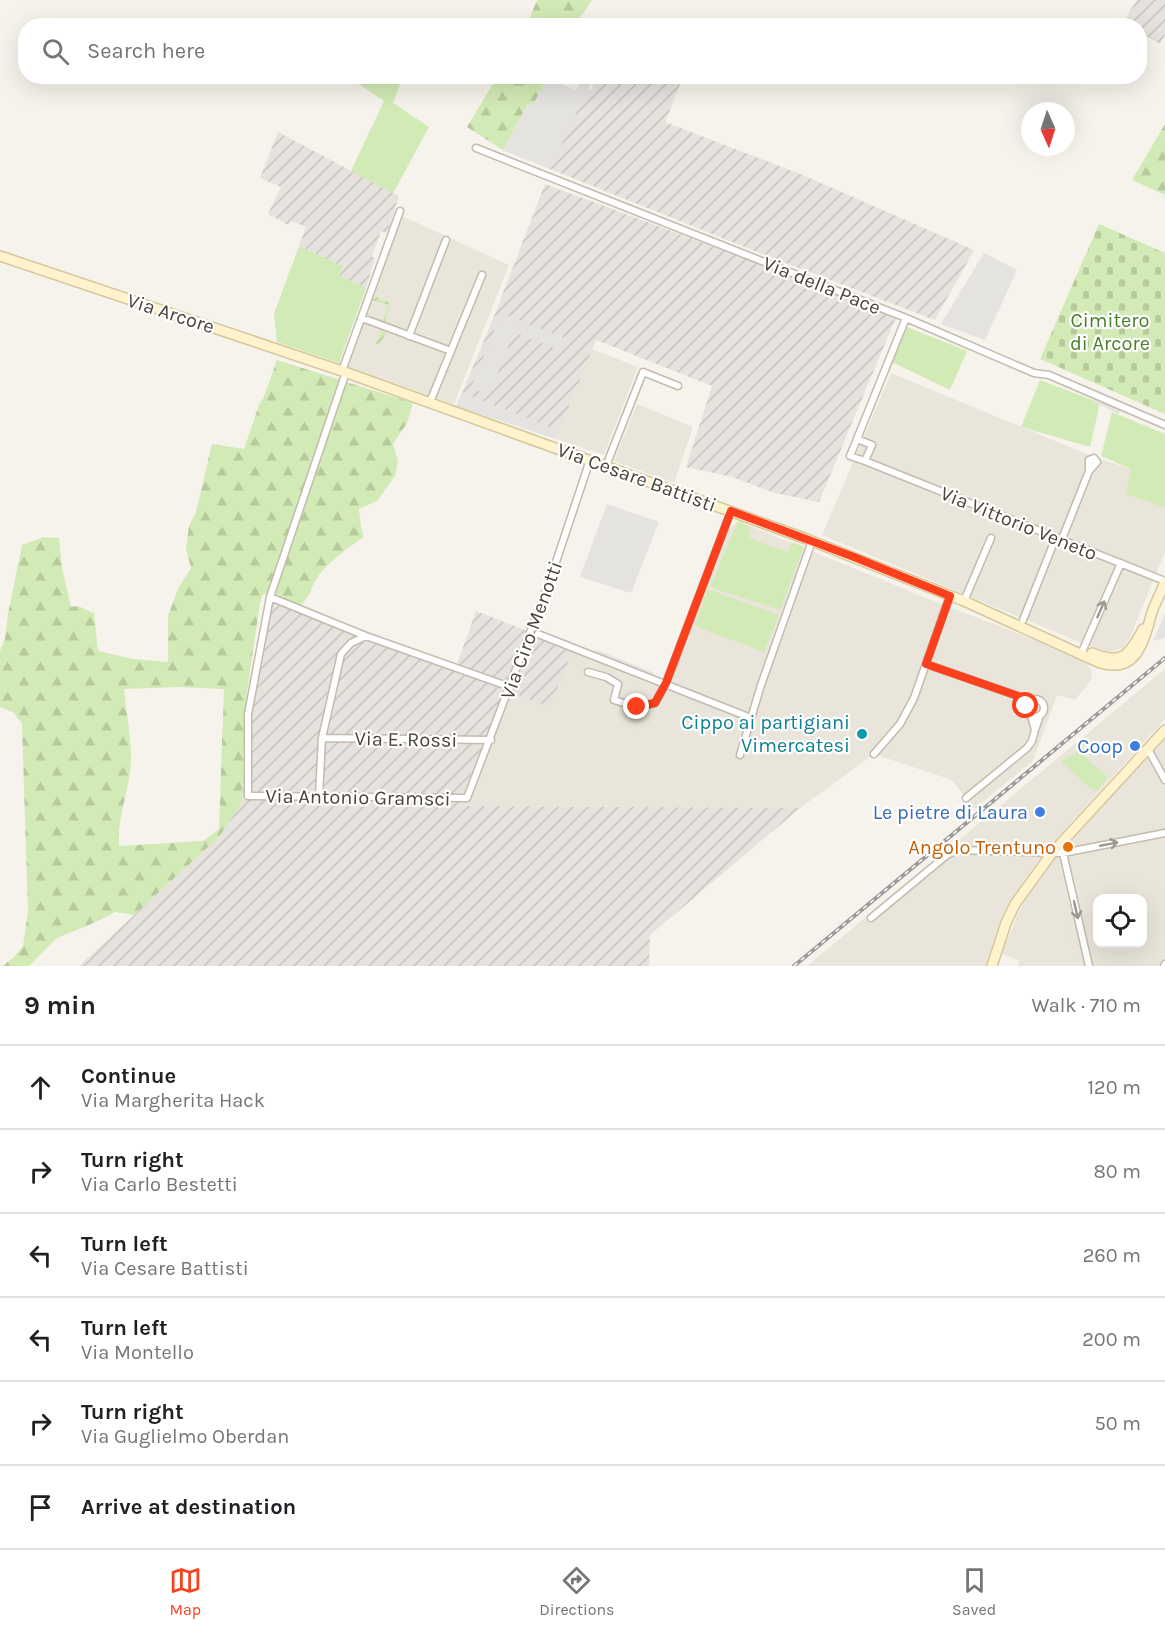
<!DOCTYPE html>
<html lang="en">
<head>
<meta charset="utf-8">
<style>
	:root { --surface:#fff; --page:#f6f6f6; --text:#202124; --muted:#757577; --line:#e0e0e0; --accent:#fc3f1d }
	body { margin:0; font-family:Karla,sans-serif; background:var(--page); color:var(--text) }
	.controls { position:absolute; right:18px; bottom:18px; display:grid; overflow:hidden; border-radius:12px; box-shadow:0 6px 24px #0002 }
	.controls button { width:54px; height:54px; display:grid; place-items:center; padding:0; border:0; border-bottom:2px solid var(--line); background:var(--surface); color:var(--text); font:30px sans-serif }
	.compass { position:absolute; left:1021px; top:102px; width:54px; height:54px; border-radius:50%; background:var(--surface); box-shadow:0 6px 24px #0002; rotate:177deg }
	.stop { position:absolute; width:18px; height:18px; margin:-14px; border:4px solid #fc3f1d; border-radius:50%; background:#fff }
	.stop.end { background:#fc3f1d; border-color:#fff; box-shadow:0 2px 6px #0008 }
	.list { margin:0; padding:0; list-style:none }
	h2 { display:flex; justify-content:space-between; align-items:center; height:78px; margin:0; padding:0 24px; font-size:26px }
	h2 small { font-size:20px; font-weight:400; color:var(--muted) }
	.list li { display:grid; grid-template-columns:39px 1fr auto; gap:18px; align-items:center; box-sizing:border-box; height:84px; padding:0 24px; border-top:2px solid var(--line) }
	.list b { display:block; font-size:22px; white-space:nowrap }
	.list p { margin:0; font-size:20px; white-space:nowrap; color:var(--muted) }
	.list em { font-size:20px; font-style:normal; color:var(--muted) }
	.icon { flex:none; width:33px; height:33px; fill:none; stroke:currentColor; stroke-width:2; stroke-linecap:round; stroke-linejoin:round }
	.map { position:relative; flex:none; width:1165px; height:966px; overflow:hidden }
	.search { position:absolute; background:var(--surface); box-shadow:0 6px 24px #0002; left:18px; right:18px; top:18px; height:66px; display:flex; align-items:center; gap:15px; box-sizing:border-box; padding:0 21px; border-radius:24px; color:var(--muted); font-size:22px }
	.sheet { height:582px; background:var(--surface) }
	nav { display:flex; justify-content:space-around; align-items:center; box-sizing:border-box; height:84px; border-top:2px solid var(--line); background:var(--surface); font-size:16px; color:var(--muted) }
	nav a { display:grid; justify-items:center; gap:3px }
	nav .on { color:var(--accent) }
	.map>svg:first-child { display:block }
	.residential { fill:#eae5da; fill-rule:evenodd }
	.industrial { fill:url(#industrial-furrows) }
	.green { fill:#d2eab5 }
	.forest { fill:url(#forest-firs); fill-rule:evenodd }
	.cemetery { fill:url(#cemetery-stones) }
	.garden { fill:url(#garden-furrows) }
	.parking { fill:#e5e3e0 }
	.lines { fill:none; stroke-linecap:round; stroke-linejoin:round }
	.street-casing { stroke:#c2bbae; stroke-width:9 }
	.secondary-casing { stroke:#d6c79b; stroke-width:12 }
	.street { stroke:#fff; stroke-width:6 }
	.secondary { stroke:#fff3cd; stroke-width:9 }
	.rail-casing { stroke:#9a9a9a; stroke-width:4 }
	.rail { stroke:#fff; stroke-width:1.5; stroke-dasharray:4.5; stroke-linecap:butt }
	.oneway { stroke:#9c9892 }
	.route { stroke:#fc3f1d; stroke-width:8 }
	.culture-dot { fill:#0f9aa8; stroke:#fff; stroke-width:2 }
	.shop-dot { fill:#3f7fe0; stroke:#fff; stroke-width:2 }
	.food-dot { fill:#e8710a; stroke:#fff; stroke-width:2 }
	.labels { text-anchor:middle; stroke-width:4.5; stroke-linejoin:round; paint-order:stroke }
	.street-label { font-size:20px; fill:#4b4439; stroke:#fff }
	.park-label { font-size:20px; fill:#4a7f2a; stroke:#fff }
	.culture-label { font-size:20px; fill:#0d838f; stroke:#fff; text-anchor:end }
	.shop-label { font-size:20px; fill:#366cbe; stroke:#fff; text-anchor:end }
	.food-label { font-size:20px; fill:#c56008; stroke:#fff; text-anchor:end }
</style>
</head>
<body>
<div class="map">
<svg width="1165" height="966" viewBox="0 0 1165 966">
	<defs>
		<pattern id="industrial-furrows" width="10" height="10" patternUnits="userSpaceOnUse" patternTransform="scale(1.5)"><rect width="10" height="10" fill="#e6e2dd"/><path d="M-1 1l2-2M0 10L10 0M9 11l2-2" fill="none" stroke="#c7c3be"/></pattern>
		<pattern id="forest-firs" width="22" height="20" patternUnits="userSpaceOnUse" patternTransform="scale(1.5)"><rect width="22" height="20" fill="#d2eab5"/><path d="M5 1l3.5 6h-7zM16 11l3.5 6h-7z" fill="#b6ca9c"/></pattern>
		<pattern id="cemetery-stones" width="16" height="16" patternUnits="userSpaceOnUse" patternTransform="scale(1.5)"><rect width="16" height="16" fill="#d2eab5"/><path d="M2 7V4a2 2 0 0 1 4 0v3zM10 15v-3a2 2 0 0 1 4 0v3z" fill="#b6ca9c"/></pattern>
		<pattern id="garden-furrows" width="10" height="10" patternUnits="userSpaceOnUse" patternTransform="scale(1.5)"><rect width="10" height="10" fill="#d2eab5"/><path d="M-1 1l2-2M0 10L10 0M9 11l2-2" fill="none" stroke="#b6ca9c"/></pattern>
	</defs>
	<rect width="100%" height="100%" fill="#f6f3ec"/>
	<path class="residential" d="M402,216L509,265L454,404L346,366L364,323Z
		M592,349L638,367L604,455L556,439Z
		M891,373L1094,457L1131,469L1126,494L1165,508V552L1130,637L1123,648L1106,653L822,535Z
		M637,404L693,427L674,483L614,461Z
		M738,521L936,602L1067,652L1085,662L1092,671L1091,680L1075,700L1057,695L1033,761L974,809L952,780L874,754L800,808L458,806L505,689L573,649L666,683L727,531Z
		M1165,669V719L1074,819L1032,870L1002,916L986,966H807Z
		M1165,736V966H1018L1019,960L1001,954L1025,897L1053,858ZM1098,898H1142V944H1098Z"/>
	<path class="industrial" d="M1137,0H1165V35L1160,44L1140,33V26L1126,25L1122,23Z
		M547,77L576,91L582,78L591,82L588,89L591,90L597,77H683L665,122L798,173L974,250L935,320L757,252L503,150L533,106Z
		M278,132L399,196L387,233L381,231L372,257L375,258L366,288L339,276L341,266L299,246L306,227L291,221L288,225L268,214L281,187L260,178Z
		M545,184L897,315L819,502L775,493L732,477L686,467L712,386L596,340L559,431L462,393L493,319Z
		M267,598L457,664L476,611L573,649L550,707L505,690L458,806L800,808L650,935L649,966H79L219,837L242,802L246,714Z"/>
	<path class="green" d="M348,77H390L400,85L393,103L429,127L393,193L351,171L384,101Z
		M299,246L342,266L340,276L366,288L339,363L277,342L274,314Z
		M907,327L967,351L950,390L892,362Z
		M1040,380L1100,403L1090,447L1021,427Z
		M1112,412L1165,434V508L1126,494L1131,469L1101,456Z
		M738,521L750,527L749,538L787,552L793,542L804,547L780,610L710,587Z
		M707,589L779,615L764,652L695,626Z
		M1079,751L1108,778L1095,792L1061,762Z"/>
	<path class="forest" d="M537,0H592L575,25H527Z
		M497,77H547L533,106L528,104L503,150L467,127Z
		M1165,124V195L1132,180Z
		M277,360L413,403L407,423L393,444L398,461L395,476L377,501L359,509L361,528L364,537C347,549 326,562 315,581C309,593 311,594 301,605L263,594L260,603L246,698L242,802L219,837L134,915L115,912L96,922L57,938L29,966H2L14,957L23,946L28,911L22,723L13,712L0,707V651L5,639L8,614L22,545L44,537L59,538L62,568L71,607L78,606L94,613L98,651L133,659L168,662V616L178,589L191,568L186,548L189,526L196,512L212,444L244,449L260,402L263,399ZM179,687L224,689L219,829L203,841L119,846C117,818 129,791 131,763C132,739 126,713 124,689Z"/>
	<path class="cemetery" d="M1099,224L1165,253V414L1040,359Z"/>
	<path class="garden" d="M374,296L391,303L385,321L403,328L401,333L387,328L381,343L376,344L381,329L364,323L366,315L383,320L388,305L372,300Z"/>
	<path class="parking" d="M547,77L576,91L582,78L591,82L550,169L503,150L528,104L533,106Z
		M984,253L1017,270L985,340L941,324Z
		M501,313L564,338L559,350L514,332L489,395L471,388Z
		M462,393L559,431L556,439L458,407L456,406Z
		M1095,398L1121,410L1119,414L1093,402Z
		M607,504L659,522L631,593L580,577Z
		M1165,613V638L1153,641Z
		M597,650L654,673L653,676L596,653Z
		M687,697L731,714L730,717L686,700Z"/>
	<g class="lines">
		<defs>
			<path id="street" d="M476,148L906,318L1034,373L1049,375L1165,425
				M362,318L451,351
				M409,336L446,240
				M342,371L400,211
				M346,372L270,597L248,714V796L467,798L551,577L590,460
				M430,402L482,275
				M857,439L872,445L865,461L850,456L857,439L906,318
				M865,461L1165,581
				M606,466L643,372L678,386
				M1062,539L1089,471L1097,462L1094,458L1089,460V471
				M270,597L366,636L510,687
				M964,601L991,538
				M1023,620L1056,537
				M538,634L751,718
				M1081,654L1121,563
				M926,664L1021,697
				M588,672L606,677L618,684L614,700L637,707L655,703L666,683L731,511
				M1026 708a9 9 0 1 1 18 0a9 9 0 1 1-18 0Z
				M1031,716L1035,730L1040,715
				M322,738L491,740
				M1148,749L1165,780
				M874,754L900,724L914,698L950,595
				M740,755L761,685L812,541
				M319,796L322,738L341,654L351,643L366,636
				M966,798L1027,748L1032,741L1035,730
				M1063,853L1089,966
				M871,918L947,855L958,850L1063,853L1165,833
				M1164,966L1165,964"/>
			<path id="secondary" d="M0,256L342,371L804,538L964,601L1100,663C1138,674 1144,640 1152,612C1156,602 1161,592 1165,582
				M1092,653C1122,666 1130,654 1143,629
				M992,966L1006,923L1015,904L1052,853L1165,730"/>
		</defs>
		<use href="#street" class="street-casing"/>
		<use href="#secondary" class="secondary-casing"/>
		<use href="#street" class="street"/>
		<use href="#secondary" class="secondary"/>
		<defs>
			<path id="rail" d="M794,966L1165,658"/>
		</defs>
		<use href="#rail" class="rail-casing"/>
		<use href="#rail" class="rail"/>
	</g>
	<defs><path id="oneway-shaft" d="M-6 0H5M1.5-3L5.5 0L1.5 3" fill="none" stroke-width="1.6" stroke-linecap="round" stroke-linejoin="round" transform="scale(1.5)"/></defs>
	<g class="oneway">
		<use href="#oneway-shaft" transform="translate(1101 609) rotate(-66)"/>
		<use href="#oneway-shaft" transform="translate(1109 844) rotate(-11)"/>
		<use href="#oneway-shaft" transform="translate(1076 910) rotate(77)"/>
	</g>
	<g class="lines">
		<path class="route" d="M637,707L655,703L666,683L731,511L854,557L950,596L926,664L1021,697L1027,704L1026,706"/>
	</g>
	<circle class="culture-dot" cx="862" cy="734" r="6"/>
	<g class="shop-dot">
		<circle cx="1135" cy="746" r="6"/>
		<circle cx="1040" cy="812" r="6"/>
	</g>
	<circle class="food-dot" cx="1068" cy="847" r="6"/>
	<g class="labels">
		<g class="street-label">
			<text transform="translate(822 285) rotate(22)" y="7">Via della Pace</text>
			<text transform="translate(171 313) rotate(18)" y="7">Via Arcore</text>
			<text transform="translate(637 477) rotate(20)" y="7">Via Cesare Battisti</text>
			<text transform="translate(1019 523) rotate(22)" y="7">Via Vittorio Veneto</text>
			<text transform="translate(531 630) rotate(-70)" y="7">Via Ciro Menotti</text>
			<text transform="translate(406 739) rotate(1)" y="7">Via E. Rossi</text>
			<text transform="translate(358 797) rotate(1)" y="7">Via Antonio Gramsci</text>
		</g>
		<g class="park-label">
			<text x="1110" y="327">Cimitero<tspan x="1110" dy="23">di Arcore</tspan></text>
		</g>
		<g class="culture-label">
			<text x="850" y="729">Cippo ai partigiani<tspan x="850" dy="23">Vimercatesi</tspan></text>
		</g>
		<g class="shop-label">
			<text x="1123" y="753">Coop</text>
			<text x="1028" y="819">Le pietre di Laura</text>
		</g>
		<g class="food-label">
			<text x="1056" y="854">Angolo Trentuno</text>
		</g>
	</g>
</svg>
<div class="controls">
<button><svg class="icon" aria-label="locate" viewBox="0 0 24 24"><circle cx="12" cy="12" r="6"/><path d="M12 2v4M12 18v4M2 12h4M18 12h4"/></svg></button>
</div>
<svg class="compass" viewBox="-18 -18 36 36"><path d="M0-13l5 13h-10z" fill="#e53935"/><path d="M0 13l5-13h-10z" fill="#757577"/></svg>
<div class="stop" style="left:1026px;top:706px"></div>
<div class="stop end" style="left:637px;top:707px"></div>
<div class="search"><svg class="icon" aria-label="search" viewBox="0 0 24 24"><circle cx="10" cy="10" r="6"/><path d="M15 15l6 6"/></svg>Search here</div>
</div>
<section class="sheet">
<h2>9 min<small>Walk · 710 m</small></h2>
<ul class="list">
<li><svg class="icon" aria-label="ahead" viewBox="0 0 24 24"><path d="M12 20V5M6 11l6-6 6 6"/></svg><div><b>Continue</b><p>Via Margherita Hack</p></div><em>120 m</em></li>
<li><svg class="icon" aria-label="right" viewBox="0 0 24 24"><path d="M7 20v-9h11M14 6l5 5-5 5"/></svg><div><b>Turn right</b><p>Via Carlo Bestetti</p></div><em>80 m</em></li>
<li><svg class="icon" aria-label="left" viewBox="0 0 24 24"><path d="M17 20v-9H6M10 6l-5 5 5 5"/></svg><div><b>Turn left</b><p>Via Cesare Battisti</p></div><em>260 m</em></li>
<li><svg class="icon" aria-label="left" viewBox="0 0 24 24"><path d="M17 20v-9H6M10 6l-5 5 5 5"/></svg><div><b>Turn left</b><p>Via Montello</p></div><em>200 m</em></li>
<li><svg class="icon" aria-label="right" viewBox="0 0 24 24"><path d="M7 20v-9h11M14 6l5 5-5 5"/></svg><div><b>Turn right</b><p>Via Guglielmo Oberdan</p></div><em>50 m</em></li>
<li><svg class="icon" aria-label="arrive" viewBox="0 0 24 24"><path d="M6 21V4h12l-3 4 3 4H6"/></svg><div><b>Arrive at destination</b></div></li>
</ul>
</section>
<nav>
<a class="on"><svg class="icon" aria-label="map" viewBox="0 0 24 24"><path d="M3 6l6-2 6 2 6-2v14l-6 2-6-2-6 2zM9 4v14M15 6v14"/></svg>Map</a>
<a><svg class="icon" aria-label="directions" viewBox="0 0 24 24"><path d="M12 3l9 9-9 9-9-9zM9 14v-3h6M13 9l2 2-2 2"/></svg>Directions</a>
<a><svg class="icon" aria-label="saved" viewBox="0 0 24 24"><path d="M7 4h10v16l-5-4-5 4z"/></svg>Saved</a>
</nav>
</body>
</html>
